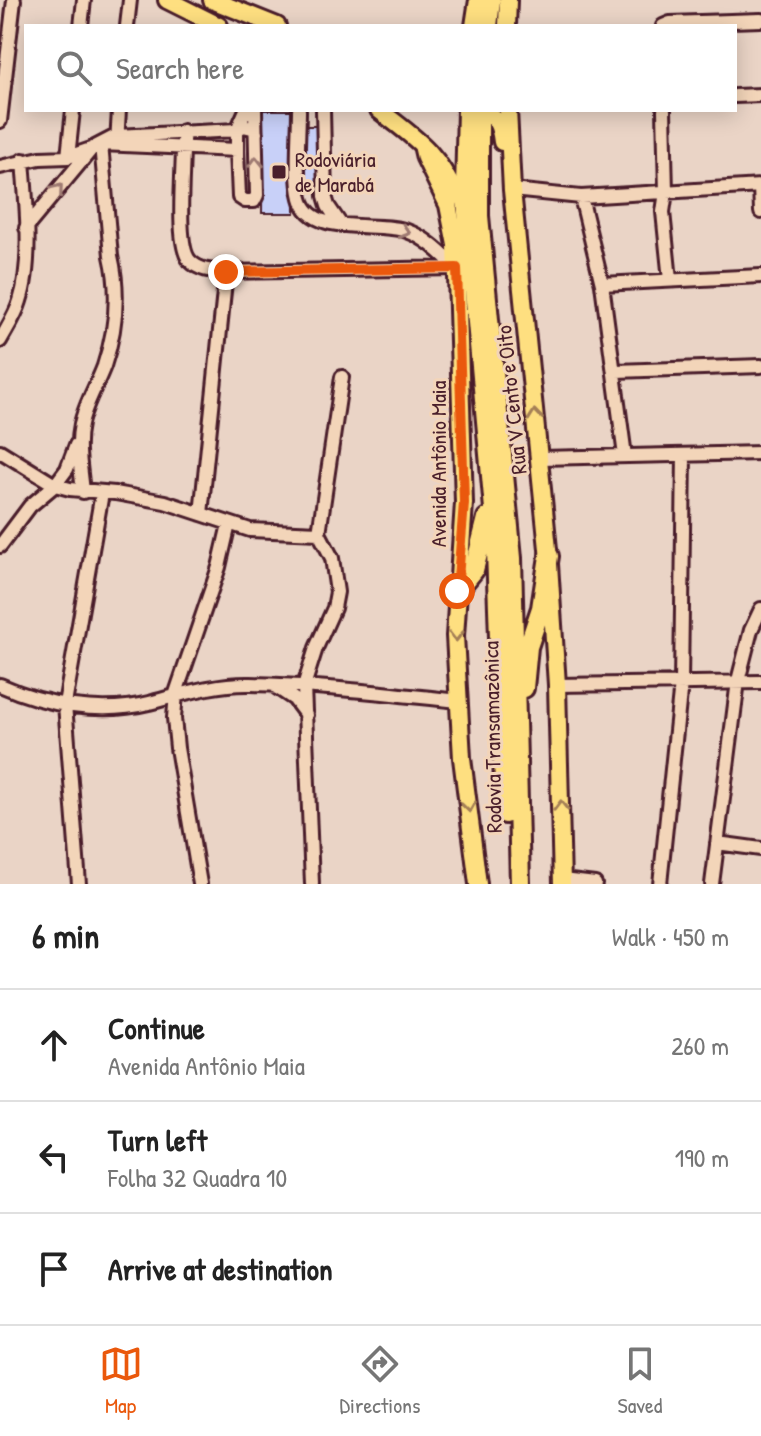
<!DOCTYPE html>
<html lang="en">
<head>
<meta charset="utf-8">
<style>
	:root { --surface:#fff; --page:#f2f2f2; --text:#222; --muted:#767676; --line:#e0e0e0; --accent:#ea580c }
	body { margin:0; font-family:"Patrick Hand",sans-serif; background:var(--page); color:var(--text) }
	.stop { position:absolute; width:24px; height:24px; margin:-18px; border:6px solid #ea580c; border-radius:50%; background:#fff }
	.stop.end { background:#ea580c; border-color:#fff; box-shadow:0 2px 8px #0008 }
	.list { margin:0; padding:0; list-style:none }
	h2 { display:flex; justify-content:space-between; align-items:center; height:104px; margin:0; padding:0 32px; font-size:34px }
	h2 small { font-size:26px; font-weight:400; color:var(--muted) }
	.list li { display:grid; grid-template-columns:52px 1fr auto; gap:24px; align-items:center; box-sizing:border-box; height:112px; padding:0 32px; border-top:2px solid var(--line) }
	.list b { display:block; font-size:30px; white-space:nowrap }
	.list p { margin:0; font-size:26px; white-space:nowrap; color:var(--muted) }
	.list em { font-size:26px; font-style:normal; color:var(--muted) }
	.icon { flex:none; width:44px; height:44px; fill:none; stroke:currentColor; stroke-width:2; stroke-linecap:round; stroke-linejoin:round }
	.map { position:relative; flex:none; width:761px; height:884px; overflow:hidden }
	.search { position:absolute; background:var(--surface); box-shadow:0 4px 20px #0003; left:24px; right:24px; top:24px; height:88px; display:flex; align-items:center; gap:20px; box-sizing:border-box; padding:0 28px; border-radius:0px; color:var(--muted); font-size:30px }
	.sheet { height:440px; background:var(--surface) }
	nav { display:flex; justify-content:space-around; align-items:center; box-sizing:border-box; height:112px; border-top:2px solid var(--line); background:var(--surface); font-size:22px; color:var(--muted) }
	nav a { display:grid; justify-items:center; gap:4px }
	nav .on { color:var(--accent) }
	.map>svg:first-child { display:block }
	.building { fill:#c8d0f8; stroke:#4a1f2b; stroke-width:2 }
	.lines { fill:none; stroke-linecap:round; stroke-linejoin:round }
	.minor-casing { stroke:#4a1f2b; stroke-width:18 }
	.major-casing { stroke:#4a1f2b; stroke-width:22 }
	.highway-casing { stroke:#4a1f2b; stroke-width:24 }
	.minor { stroke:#f3d5b9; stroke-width:12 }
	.major { stroke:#fedf80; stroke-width:16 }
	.highway { stroke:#fedf80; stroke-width:18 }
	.oneway { stroke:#9e7a72 }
	.oneway2 { stroke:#a47f56 }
	.route { stroke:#ea580c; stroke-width:10 }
	.poi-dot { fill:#4a1f2b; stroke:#f3d5b9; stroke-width:3 }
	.labels { text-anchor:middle; stroke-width:6; stroke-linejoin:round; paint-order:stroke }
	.poi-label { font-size:22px; fill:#4a1f2b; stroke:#f3d5b9; text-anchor:start }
	.street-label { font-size:22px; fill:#4a1f2b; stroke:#f3d5b9 }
</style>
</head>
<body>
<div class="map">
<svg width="761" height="884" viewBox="0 0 761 884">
	<rect width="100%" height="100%" fill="#ead4c6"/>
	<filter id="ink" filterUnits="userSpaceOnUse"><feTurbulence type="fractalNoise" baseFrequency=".0125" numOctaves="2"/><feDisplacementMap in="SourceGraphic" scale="16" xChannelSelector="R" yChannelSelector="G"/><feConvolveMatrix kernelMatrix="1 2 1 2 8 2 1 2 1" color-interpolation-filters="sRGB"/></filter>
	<g filter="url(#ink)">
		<path class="building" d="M263,110H294L295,213H262Z
			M294,126H328L329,187H295Z"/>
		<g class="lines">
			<defs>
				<path id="minor" d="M81,26L84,0
					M127,26L130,0
					M663,26L670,23L761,20
					M735,96L761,95
					M299,110C299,134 295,176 301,198C311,238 377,220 407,231C427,238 442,254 457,268
					M323,110L325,196L328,206L341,225
					M664,110L666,192L663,212L670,280
					M0,121L14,0
					M183,131C185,158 174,244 190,261C200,271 213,271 226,272L457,268
					M117,143L119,110
					M101,144L237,150V130L246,110
					M237,150L239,197L245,201H254L257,195L255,110
					M68,157L73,110
					M0,167L40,158L68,157L91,149L116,136L237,130L243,126L252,128L256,133
					M760,186L761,212
					M512,190L581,197L761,186
					M581,197L602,284L625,456
					M26,228L90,151
					M602,284L761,276
					M0,341C7,328 16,315 20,301C33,261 26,202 23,160
					M616,371L761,366
					M0,451L55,485L70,489L115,493L165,502L250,530L319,533
					M540,458L761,453
					M83,492C81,470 76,446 81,424C85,404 97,385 104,366C116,330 120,294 111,256L101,144
					M201,514L226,272
					M0,546L30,506L55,485L67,469L76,445
					M0,685C45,705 100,715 149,703C183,694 215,683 251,684C320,685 390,694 459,701
					M557,685L761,682
					M276,687L294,699L306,715
					M717,843L761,849
					M562,880L595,884
					M79,884L65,704L102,493
					M200,884L177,748L174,718L176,693L219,567L229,524
					M312,884L304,686L316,648L334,608L337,592L332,558L319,533L342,377
					M660,884L681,683L684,455
					M712,884L738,681L751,630L761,609"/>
				<path id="major" d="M167,0L219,26
					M212,0L277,26
					M507,26L508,0
					M379,110C417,140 436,150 456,196
					M480,110C497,116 500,125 502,142
					M508,110L512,190L548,549L557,685L562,884
					M422,145L425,158L448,205L456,245L464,503L455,636L462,758L478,884"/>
				<path id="highway" d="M475,26L479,0
					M488,26L491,0
					M467,110L465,190L495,520L505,814
					M479,110V216L512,558L520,884
					M457,591L474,570L487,518
					M524,688L528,647L541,608L549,556"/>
			</defs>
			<use href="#minor" class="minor-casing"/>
			<use href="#major" class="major-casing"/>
			<use href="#highway" class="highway-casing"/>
			<use href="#minor" class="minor"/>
			<use href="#major" class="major"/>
			<use href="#highway" class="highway"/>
		</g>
		<defs><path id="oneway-chevron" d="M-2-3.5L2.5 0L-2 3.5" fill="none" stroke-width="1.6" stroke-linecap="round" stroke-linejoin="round" transform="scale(2)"/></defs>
		<g class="oneway">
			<use href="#oneway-chevron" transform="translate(256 162) rotate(-91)"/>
			<use href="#oneway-chevron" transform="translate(58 189) rotate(-50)"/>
			<use href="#oneway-chevron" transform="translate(405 232) rotate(17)"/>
		</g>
		<g class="oneway2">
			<use href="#oneway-chevron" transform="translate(535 415) rotate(-96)"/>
			<use href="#oneway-chevron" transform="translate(456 636) rotate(90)"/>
			<use href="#oneway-chevron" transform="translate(561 806) rotate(-91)"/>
			<use href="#oneway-chevron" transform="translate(469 807) rotate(82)"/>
		</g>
	</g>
	<g class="lines" filter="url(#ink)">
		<path class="route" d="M226,272L457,268L464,503L457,591"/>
	</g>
	<rect class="poi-dot" x="271" y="164" width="16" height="16" rx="4"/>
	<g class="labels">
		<g class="poi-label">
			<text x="295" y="167">Rodoviária<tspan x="295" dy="25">de Marabá</tspan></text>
		</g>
		<g class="street-label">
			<text transform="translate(511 400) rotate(-96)" y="8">Rua V Cento e Oito</text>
			<text transform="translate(438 464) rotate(-90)" y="8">Avenida Antônio Maia</text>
			<text transform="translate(492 737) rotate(-91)" y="8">Rodovia Transamazônica</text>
		</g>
	</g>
</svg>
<div class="stop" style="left:457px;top:591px"></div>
<div class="stop end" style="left:226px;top:272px"></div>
<div class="search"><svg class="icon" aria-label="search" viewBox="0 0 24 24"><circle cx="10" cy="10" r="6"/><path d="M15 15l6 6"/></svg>Search here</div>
</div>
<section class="sheet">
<h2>6 min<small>Walk · 450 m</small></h2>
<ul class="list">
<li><svg class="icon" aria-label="ahead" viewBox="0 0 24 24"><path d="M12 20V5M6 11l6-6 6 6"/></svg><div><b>Continue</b><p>Avenida Antônio Maia</p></div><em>260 m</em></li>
<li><svg class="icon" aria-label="left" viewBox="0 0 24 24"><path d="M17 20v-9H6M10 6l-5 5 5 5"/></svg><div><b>Turn left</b><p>Folha 32 Quadra 10</p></div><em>190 m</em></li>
<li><svg class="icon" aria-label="arrive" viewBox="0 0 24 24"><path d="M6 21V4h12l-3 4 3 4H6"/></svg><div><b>Arrive at destination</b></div></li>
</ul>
</section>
<nav>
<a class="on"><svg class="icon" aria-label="map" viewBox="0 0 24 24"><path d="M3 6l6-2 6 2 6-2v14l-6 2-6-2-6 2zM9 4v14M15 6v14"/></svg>Map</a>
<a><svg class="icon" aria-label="directions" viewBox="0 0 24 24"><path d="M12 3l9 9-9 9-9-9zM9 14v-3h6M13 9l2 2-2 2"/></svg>Directions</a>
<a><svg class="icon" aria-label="saved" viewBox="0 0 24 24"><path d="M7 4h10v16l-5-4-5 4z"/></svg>Saved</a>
</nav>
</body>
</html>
